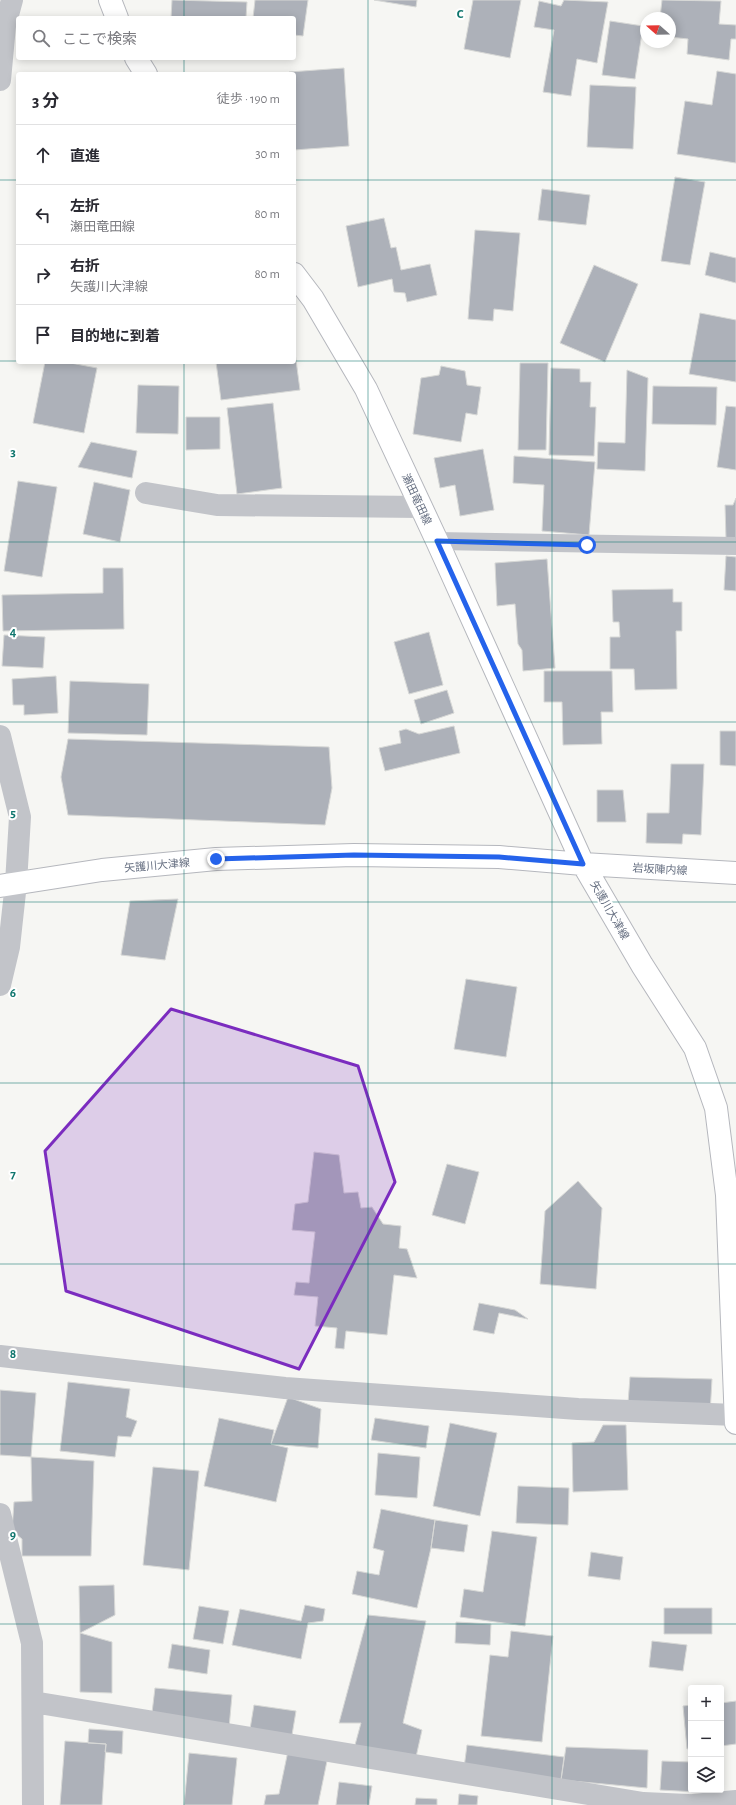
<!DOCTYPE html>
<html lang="ja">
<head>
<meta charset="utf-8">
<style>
	:root { --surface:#fff; --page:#f7f7f7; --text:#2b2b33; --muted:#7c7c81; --line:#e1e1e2 }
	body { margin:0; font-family:"Alegreya Sans","Noto Sans JP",sans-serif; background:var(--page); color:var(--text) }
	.controls { position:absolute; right:12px; bottom:12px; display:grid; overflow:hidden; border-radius:4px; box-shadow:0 2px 10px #0003 }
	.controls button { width:36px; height:36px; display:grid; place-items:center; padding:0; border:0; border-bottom:1px solid var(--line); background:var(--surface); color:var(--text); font:20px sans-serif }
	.compass { position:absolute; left:640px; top:12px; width:36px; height:36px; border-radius:50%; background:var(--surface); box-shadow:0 2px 10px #0003; rotate:290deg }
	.stop { position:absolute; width:12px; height:12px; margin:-9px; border:3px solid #2563eb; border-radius:50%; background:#fff }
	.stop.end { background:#2563eb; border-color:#fff; box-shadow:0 1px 4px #0008 }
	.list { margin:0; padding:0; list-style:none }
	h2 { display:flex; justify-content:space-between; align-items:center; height:52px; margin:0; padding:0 16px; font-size:17px }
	h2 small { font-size:13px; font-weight:400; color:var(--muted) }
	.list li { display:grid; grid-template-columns:26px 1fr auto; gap:12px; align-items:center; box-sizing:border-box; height:60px; padding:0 16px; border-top:1px solid var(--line) }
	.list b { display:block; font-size:15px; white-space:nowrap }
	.list p { margin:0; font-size:13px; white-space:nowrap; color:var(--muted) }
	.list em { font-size:13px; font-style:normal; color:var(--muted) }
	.icon { flex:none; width:22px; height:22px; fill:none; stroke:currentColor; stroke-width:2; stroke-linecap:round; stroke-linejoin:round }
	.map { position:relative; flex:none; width:736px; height:1805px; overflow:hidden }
	.search { position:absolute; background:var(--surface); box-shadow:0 2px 10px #0003; left:16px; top:16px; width:280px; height:44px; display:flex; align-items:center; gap:10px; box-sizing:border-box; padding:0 14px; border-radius:4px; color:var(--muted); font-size:15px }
	.panel { position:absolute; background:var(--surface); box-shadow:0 2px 10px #0003; left:16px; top:72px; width:280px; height:292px; border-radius:4px }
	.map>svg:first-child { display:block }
	.building { fill:#adb1b9; stroke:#d7d8d6 }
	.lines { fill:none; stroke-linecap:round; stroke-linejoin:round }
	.secondary-casing { stroke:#b5b7bd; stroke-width:24 }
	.service { stroke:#c2c4c9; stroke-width:18 }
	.minor { stroke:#c2c4c9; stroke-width:22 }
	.secondary { stroke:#fff; stroke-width:22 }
	.route { stroke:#2563eb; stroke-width:5 }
	.marked { fill:#7b2cbf; fill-opacity:0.2; stroke:#7b2cbf; stroke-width:3; stroke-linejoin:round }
	.grid { fill:none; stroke:#0f766e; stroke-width:1; stroke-opacity:0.55 }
	.labels { text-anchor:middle; stroke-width:4; stroke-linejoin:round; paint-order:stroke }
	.street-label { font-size:11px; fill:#677082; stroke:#fff }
	.grid-label { font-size:13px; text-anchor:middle; font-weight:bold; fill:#0f766e; stroke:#fff; stroke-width:4; stroke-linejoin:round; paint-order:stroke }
</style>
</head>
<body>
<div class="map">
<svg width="736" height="1805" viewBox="0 0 736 1805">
	<rect width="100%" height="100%" fill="#f6f6f3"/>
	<path class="building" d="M172,0L247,2L246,18H171Z
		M255,0H308L303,36L294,35V18H253Z
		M374,0H417L416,7Z
		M473,0H521L510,58L464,49Z
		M564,0L608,2L597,63L577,59L571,96L543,92L554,30L534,27L539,1L561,6Z
		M662,0L721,1L719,24L736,25V39H731L729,60L687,54L688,39L670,37V18H660Z
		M610,21L643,26L635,79L602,75Z
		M344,68L349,146L294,150V74H289V72Z
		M717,71L736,74V163L677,154L685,101L712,105Z
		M590,85L636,87L633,149L587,147Z
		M675,177L705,182L690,265L661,261Z
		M542,189L590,195L586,225L538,220Z
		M384,218L391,248L396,247L401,270L430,264L437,295L407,302L405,293L394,292L392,279L358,287L346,226Z
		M475,230L520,233L513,311L494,309L493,321L468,319Z
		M710,252L736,258V283L705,275Z
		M594,265L638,284L605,362L560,343Z
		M700,313L736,320V382L689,374Z
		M294,345L300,390L221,400L216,362H294Z
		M45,362H65L97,368L84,433L33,423Z
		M520,363H548L546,450H518Z
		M441,366L465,371L467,385L481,387L477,415L466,413L461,442L413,434L421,378L439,375Z
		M551,368L580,369V382H591L590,407H596L594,456L549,455Z
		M627,370L648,378L645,471L597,469L598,442L625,443Z
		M138,385L179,386L178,434L136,433Z
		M653,386L717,387L716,425L652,424Z
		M273,403L282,488L237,494L227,408Z
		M726,406L736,407V470L717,467Z
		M186,417H220V449L186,450Z
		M91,442L137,451L132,478L78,467Z
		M483,449L494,510L460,516L455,485L440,488L434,458Z
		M514,456L595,462L589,535L542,531L544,485L513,483Z
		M18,481L57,487L42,577L4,571Z
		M94,482L130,490L120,542L83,534Z
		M736,498V539H726L725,505H733Z
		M726,556L736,557V591L724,590Z
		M547,559L555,668L523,671L522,650L518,644L515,604L497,606L495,563Z
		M103,568H123L124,629L3,631L2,595L103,593Z
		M673,589V602H682V631H676L677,689L635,690L634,669H610V637H620L619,622H613L612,590Z
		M429,632L443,685L409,694L394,642Z
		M4,635L45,637L43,668L2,666Z
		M544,671H612L613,712H601L602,744L563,745L562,702H544Z
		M56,676L58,713L24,715V705H13L12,679Z
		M70,681L149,684L147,735L68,733Z
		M447,690L454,713L421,724L414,700Z
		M454,726L460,753L385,771L379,748L401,743L399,731L406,729L419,734Z
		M720,731H736V766L720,765Z
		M68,739L329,747L332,788L325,825L68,815L61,777Z
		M671,764H704L701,835L683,834L682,844L646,843L647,813H669Z
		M597,790H623L626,822H597Z
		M178,899L165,960L121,955L130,901Z
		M466,979L517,987L506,1057L454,1049Z
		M314,1152L339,1155L344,1193L358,1192L361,1208L372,1207L383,1224L401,1226L399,1248L407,1249L417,1278L394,1275L387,1335L346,1331L344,1349L335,1348L337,1328L315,1326L318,1297L294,1295L296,1282L309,1283L315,1232L292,1230L295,1204L308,1202Z
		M447,1164L479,1172L465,1224L432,1215Z
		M578,1181L602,1208L596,1289L540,1284L545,1211Z
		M479,1303L515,1310L528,1319L499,1313L494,1334L473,1330Z
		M630,1377L712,1379L710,1414L628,1403Z
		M68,1382L130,1389L126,1417L137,1421L131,1437L118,1436L115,1457L60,1451Z
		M0,1390L36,1393L31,1457L0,1455Z
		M288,1397L321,1409L318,1448L271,1444Z
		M219,1418L274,1430L271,1444L288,1448L276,1502L204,1486Z
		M375,1418L429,1426L426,1448L371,1440Z
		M450,1423L497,1433L480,1516L433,1506Z
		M603,1425H626L628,1490L573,1492L572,1443L594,1442Z
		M378,1453L420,1457L417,1498L375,1495Z
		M31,1457L94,1461L91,1556H22V1539L12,1531L14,1502L32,1501Z
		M153,1467L199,1471L189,1570L143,1565Z
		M518,1486L569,1488L568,1525L516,1523Z
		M381,1509L435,1520L431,1548L417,1608L352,1594L357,1571L379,1575L384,1551L373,1548Z
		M435,1520L468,1525L464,1552L431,1548Z
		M492,1531L537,1537L525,1626L460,1617L464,1589L483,1592Z
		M591,1552L623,1557L620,1580L588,1576Z
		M114,1585L115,1615L80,1633L79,1586Z
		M305,1605L325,1609L323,1621L308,1623L301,1659L232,1645L240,1609L301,1621Z
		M199,1606L229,1611L223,1644L193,1639Z
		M664,1608H712V1634H664Z
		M368,1615L426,1621L403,1723L422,1730L414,1766L355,1745L361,1723H339Z
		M456,1622L491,1624L490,1645L455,1643Z
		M511,1631L553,1636L542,1742L481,1736L490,1655L508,1657Z
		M80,1633L112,1642V1693L80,1692Z
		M652,1641L687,1645L683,1671L649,1667Z
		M172,1644L210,1650L207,1674L168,1668Z
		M155,1688L232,1695L229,1728L151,1721Z
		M736,1701V1744L721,1746V1703Z
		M254,1705L296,1711L292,1735L250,1729Z
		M691,1705V1748L687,1749L683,1706Z
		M89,1729L123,1731L122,1754L105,1752L106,1744L88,1743Z
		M65,1741L106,1744L102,1805H60Z
		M467,1745L564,1757L561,1780L464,1768Z
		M566,1747L648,1750L647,1788L561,1780Z
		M288,1751L327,1761L318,1805H264L266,1795L279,1794Z
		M189,1753L237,1758L232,1805H184Z
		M662,1761L691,1762V1790H715V1793L660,1790Z
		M339,1782L372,1786L369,1805H336Z
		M459,1794L478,1796L477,1805H458Z
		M416,1798L437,1799V1805H415Z"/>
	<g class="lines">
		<defs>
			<path id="secondary" d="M110,0L117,18
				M136,58L146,74
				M294,274L313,299L366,389L437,541L583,864L642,965L695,1048L716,1108L727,1195L736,1423
				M0,886L102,870L216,859L354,855L499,857L583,864L736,873"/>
		</defs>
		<use href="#secondary" class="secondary-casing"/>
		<path class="service" d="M437,541L736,546"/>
		<path class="minor" d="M0,80L5,26L12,0
			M146,493L217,505L421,507
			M0,736L20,817L16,883L9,947L0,985
			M0,1356L285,1388L578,1409L736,1415
			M0,1514L32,1643L33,1805
			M33,1702L643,1803L688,1805
			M693,1805L736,1801"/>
		<use href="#secondary" class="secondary"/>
	</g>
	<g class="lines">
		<path class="route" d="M216,859L354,855L499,857L583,864L437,541L587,545"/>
	</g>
	<path class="marked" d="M171,1009L358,1066L395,1182L299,1369L66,1291L45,1151Z"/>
	<path class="grid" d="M184,0V18M368,0V1805M552,0V1805M184,58V74M0,180H18M294,180H736M0,361H18M294,361H736M184,362V1805M0,542H736M0,722H736M0,902H736M0,1083H736M0,1264H736M0,1444H736M0,1624H736"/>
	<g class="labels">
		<g class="street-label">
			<text transform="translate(417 499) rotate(65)" y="4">瀬田竜田線</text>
			<text transform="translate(157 865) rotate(-5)" y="4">矢護川大津線</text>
			<text transform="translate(660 869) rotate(3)" y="4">岩坂陣内線</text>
			<text transform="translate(610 910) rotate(60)" y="4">矢護川大津線</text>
		</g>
	</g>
	<g class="grid-label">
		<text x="460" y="18">C</text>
		<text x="13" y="456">3</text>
		<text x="13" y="636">4</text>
		<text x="13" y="817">5</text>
		<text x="13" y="997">6</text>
		<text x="13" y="1178">7</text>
		<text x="13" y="1358">8</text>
		<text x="13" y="1539">9</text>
	</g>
</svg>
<div class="controls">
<button>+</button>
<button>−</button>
<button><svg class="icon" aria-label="layers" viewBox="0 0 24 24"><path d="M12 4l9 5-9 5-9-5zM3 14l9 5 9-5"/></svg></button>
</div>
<svg class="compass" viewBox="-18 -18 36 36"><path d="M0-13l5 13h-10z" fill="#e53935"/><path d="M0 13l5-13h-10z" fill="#7c7c81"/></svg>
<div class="stop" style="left:587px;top:545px"></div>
<div class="stop end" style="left:216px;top:859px"></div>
<div class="search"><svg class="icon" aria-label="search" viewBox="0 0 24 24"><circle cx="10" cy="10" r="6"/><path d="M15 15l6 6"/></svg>ここで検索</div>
<section class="panel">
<h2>3 分<small>徒歩 · 190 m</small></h2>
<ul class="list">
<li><svg class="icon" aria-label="ahead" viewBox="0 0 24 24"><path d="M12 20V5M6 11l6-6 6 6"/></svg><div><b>直進</b></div><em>30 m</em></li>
<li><svg class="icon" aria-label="left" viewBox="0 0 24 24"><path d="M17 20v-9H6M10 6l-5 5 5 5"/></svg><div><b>左折</b><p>瀬田竜田線</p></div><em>80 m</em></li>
<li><svg class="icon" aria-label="right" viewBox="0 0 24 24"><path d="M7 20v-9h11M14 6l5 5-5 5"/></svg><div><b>右折</b><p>矢護川大津線</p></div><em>80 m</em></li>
<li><svg class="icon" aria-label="arrive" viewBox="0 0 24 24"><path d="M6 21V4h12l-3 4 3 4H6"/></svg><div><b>目的地に到着</b></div></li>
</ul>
</section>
</div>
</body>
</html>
